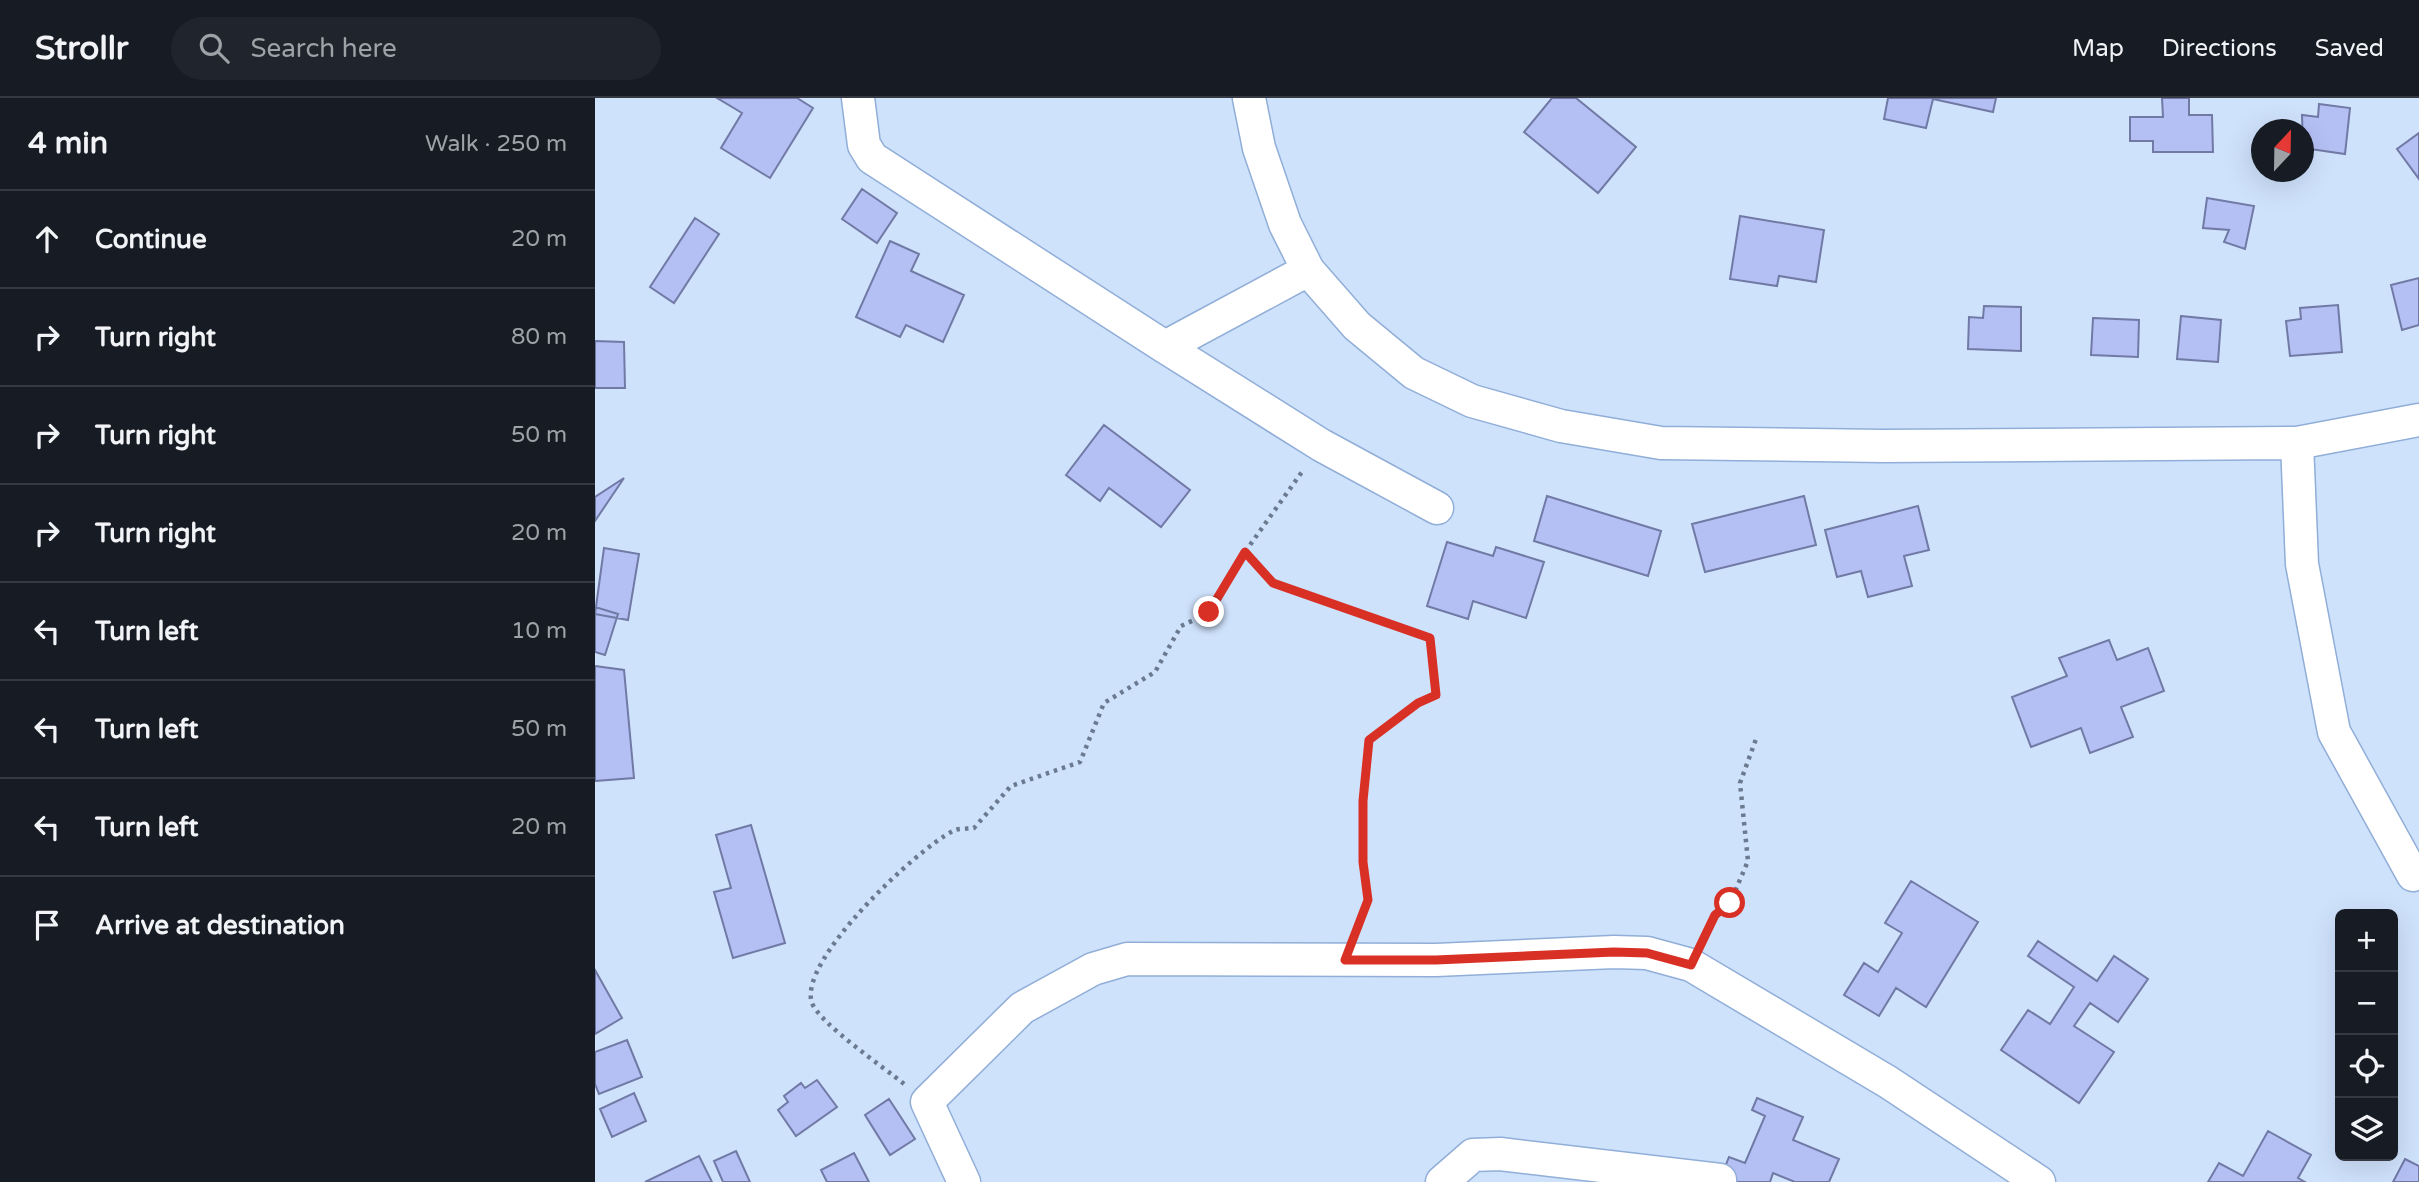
<!DOCTYPE html>
<html lang="en">
<head>
<meta charset="utf-8">
<style>
	:root { --surface:#171b24; --page:#20242c; --text:#f1f3f6; --muted:#9ea1a6; --line:#363941 }
	body { margin:0; font-family:"Varela Round",sans-serif; background:var(--page); color:var(--text) }
	.controls { position:absolute; right:21px; bottom:21px; display:grid; overflow:hidden; border-radius:10px; box-shadow:0 7px 28px #0002 }
	.controls button { width:63px; height:63px; display:grid; place-items:center; padding:0; border:0; border-bottom:2px solid var(--line); background:var(--surface); color:var(--text); font:35px sans-serif }
	.compass { position:absolute; left:1656px; top:21px; width:63px; height:63px; border-radius:50%; background:var(--surface); box-shadow:0 7px 28px #0002; rotate:22deg }
	.stop { position:absolute; width:21px; height:21px; margin:-16px; border:5px solid #d93025; border-radius:50%; background:#fff }
	.stop.end { background:#d93025; border-color:#fff; box-shadow:0 2px 7px #0008 }
	.list { margin:0; padding:0; list-style:none }
	h2 { display:flex; justify-content:space-between; align-items:center; height:91px; margin:0; padding:0 28px; font-size:30px }
	h2 small { font-size:23px; font-weight:400; color:var(--muted) }
	.list li { display:grid; grid-template-columns:46px 1fr auto; gap:21px; align-items:center; box-sizing:border-box; height:98px; padding:0 28px; border-top:2px solid var(--line) }
	.list b { display:block; font-size:26px; white-space:nowrap }
	.list em { font-size:23px; font-style:normal; color:var(--muted) }
	.icon { flex:none; width:38px; height:38px; fill:none; stroke:currentColor; stroke-width:2; stroke-linecap:round; stroke-linejoin:round }
	.map { position:relative; flex:none; width:1824px; height:1084px; overflow:hidden }
	header { display:flex; align-items:center; gap:42px; box-sizing:border-box; height:98px; padding:0 35px; background:var(--surface); border-bottom:2px solid var(--line) }
	header strong { font-size:33px }
	nav { display:flex; gap:38px; margin-inline-start:auto; font-size:24px }
	.search { width:490px; height:63px; background:var(--page); display:flex; align-items:center; gap:18px; box-sizing:border-box; padding:0 24px; border-radius:38px; color:var(--muted); font-size:26px }
	main { display:flex }
	aside { flex:1; background:var(--surface) }
	.map>svg:first-child { display:block }
	.building { fill:#b4bff4; stroke:#7179a5; stroke-width:2 }
	.lines { fill:none; stroke-linecap:round; stroke-linejoin:round }
	.minor-casing { stroke:#90aed7; stroke-width:35 }
	.path { stroke:#6b7a8f; stroke-width:4.5; stroke-dasharray:3.5 5; stroke-linecap:butt }
	.minor { stroke:#fff; stroke-width:32 }
	.route { stroke:#d93025; stroke-width:9 }
</style>
</head>
<body>
<header>
<strong>Strollr</strong>
<div class="search"><svg class="icon" aria-label="search" viewBox="0 0 24 24"><circle cx="10" cy="10" r="6"/><path d="M15 15l6 6"/></svg>Search here</div>
<nav><a>Map</a><a>Directions</a><a>Saved</a></nav>
</header>
<main>
<aside>
<h2>4 min<small>Walk · 250 m</small></h2>
<ul class="list">
<li><svg class="icon" aria-label="ahead" viewBox="0 0 24 24"><path d="M12 20V5M6 11l6-6 6 6"/></svg><div><b>Continue</b></div><em>20 m</em></li>
<li><svg class="icon" aria-label="right" viewBox="0 0 24 24"><path d="M7 20v-9h11M14 6l5 5-5 5"/></svg><div><b>Turn right</b></div><em>80 m</em></li>
<li><svg class="icon" aria-label="right" viewBox="0 0 24 24"><path d="M7 20v-9h11M14 6l5 5-5 5"/></svg><div><b>Turn right</b></div><em>50 m</em></li>
<li><svg class="icon" aria-label="right" viewBox="0 0 24 24"><path d="M7 20v-9h11M14 6l5 5-5 5"/></svg><div><b>Turn right</b></div><em>20 m</em></li>
<li><svg class="icon" aria-label="left" viewBox="0 0 24 24"><path d="M17 20v-9H6M10 6l-5 5 5 5"/></svg><div><b>Turn left</b></div><em>10 m</em></li>
<li><svg class="icon" aria-label="left" viewBox="0 0 24 24"><path d="M17 20v-9H6M10 6l-5 5 5 5"/></svg><div><b>Turn left</b></div><em>50 m</em></li>
<li><svg class="icon" aria-label="left" viewBox="0 0 24 24"><path d="M17 20v-9H6M10 6l-5 5 5 5"/></svg><div><b>Turn left</b></div><em>20 m</em></li>
<li><svg class="icon" aria-label="arrive" viewBox="0 0 24 24"><path d="M6 21V4h12l-3 4 3 4H6"/></svg><div><b>Arrive at destination</b></div></li>
</ul>
</aside>
<div class="map">
<svg width="1824" height="1084" viewBox="0 0 1824 1084">
	<rect width="100%" height="100%" fill="#cfe2fc"/>
	<path class="building" d="M122,0H202L218,10L175,80L126,50L147,15Z
		M957,0H981L1041,49L1003,95L929,34Z
		M1293,0H1401L1398,14L1338,1L1331,30L1289,21Z
		M1567,0H1594V17H1617L1618,54H1558V43H1535V19H1568Z
		M1724,6L1755,10L1750,56L1708,50L1707,17L1723,19Z
		M1824,35V81L1802,51Z
		M267,91L302,115L282,145L247,121Z
		M1612,100L1659,108L1650,151L1629,144L1634,132L1608,130Z
		M1145,118L1229,132L1221,184L1184,178L1182,188L1135,181Z
		M100,120L124,136L79,205L55,189Z
		M295,143L324,156L316,173L369,197L348,244L311,227L305,239L261,219Z
		M1824,180V227L1807,232L1796,187Z
		M1743,207L1747,254L1695,258L1691,223L1706,221L1705,210Z
		M1389,208L1426,209V253L1373,251L1374,219L1388,220Z
		M1586,218L1626,222L1623,264L1582,261Z
		M1498,220L1544,222L1543,259L1496,257Z
		M0,243L29,244L30,290H0Z
		M509,327L595,392L566,429L514,390L505,403L471,377Z
		M29,380L0,423V399Z
		M952,398L1066,433L1053,478L939,443Z
		M1209,398L1221,447L1110,474L1097,426Z
		M1323,408L1334,452L1309,458L1317,488L1273,499L1266,473L1242,479L1230,432Z
		M852,444L898,458L901,449L949,464L931,520L878,503L873,521L832,508Z
		M9,450L44,456L33,522L0,516Z
		M0,509L23,516L10,557L0,554Z
		M1514,542L1522,562L1553,550L1569,593L1526,609L1538,639L1495,655L1486,630L1436,649L1417,599L1472,578L1464,560Z
		M0,568L29,572L39,680L0,683Z
		M156,727L190,845L138,860L119,794L136,790L121,737Z
		M1316,783L1383,824L1331,909L1301,890L1284,918L1249,897L1269,865L1283,874L1307,835L1290,825Z
		M1443,843L1502,883L1519,858L1553,881L1523,924L1495,905L1479,928L1519,954L1484,1005L1406,952L1433,912L1455,926L1479,889L1433,858Z
		M0,872L27,920L0,936Z
		M32,942L47,979L4,996L0,986V954Z
		M222,982L242,1009L201,1038L183,1012L193,1004L189,998L206,985L210,990Z
		M39,995L51,1023L17,1039L5,1011Z
		M1162,1000L1208,1019L1198,1042L1244,1061L1234,1084H1200L1178,1075L1175,1084H1137L1126,1079L1134,1059L1150,1065L1170,1018L1157,1012Z
		M294,1001L320,1041L295,1057L270,1017Z
		M1673,1033L1716,1057L1703,1080L1710,1084H1613L1624,1065L1648,1078Z
		M141,1053L155,1084H128L119,1063Z
		M259,1055L274,1084H232L226,1072Z
		M104,1058L117,1084H50Z
		M1810,1061L1824,1068V1084H1798Z"/>
	<g class="lines">
		<defs>
			<path id="minor" d="M263,0L269,47L277,60L570,249
				M654,0L664,50L690,126L713,172L762,228L819,275L877,303L966,328L1066,345L1288,348L1702,345L1824,322
				M713,172L570,249L726,347L842,410
				M1702,345L1707,466L1739,634L1818,777
				M369,1084L332,1004L427,910L498,871L532,861L841,862L1019,854L1052,855L1096,867L1293,984L1444,1084
				M847,1084L878,1057L905,1056L1125,1082"/>
		</defs>
		<use href="#minor" class="minor-casing"/>
		<path class="path" d="M650,454L678,485L835,540L841,597L823,605L774,642L768,703V764L773,802L761,831
			M1108,841L1120,817L1135,805L1153,763L1145,685L1161,641
			M309,986C290,970 225,926 217,905C202,863 322,751 358,733C363,730 372,731 379,730L416,688L485,664L509,605L560,574L586,528L614,515L650,454L709,371"/>
		<use href="#minor" class="minor"/>
	</g>
	<g class="lines">
		<path class="route" d="M614,514L650,454L678,485L835,540L841,597L823,605L774,642L768,703V764L773,802L750,862H841L1019,854L1052,855L1096,867L1120,817L1135,805"/>
	</g>
</svg>
<div class="controls">
<button>+</button>
<button>−</button>
<button><svg class="icon" aria-label="locate" viewBox="0 0 24 24"><circle cx="12" cy="12" r="6"/><path d="M12 2v4M12 18v4M2 12h4M18 12h4"/></svg></button>
<button><svg class="icon" aria-label="layers" viewBox="0 0 24 24"><path d="M12 4l9 5-9 5-9-5zM3 14l9 5 9-5"/></svg></button>
</div>
<svg class="compass" viewBox="-18 -18 36 36"><path d="M0-13l5 13h-10z" fill="#e53935"/><path d="M0 13l5-13h-10z" fill="#9ea1a6"/></svg>
<div class="stop" style="left:1135px;top:805px"></div>
<div class="stop end" style="left:614px;top:514px"></div>
</div>
</main>
</body>
</html>
